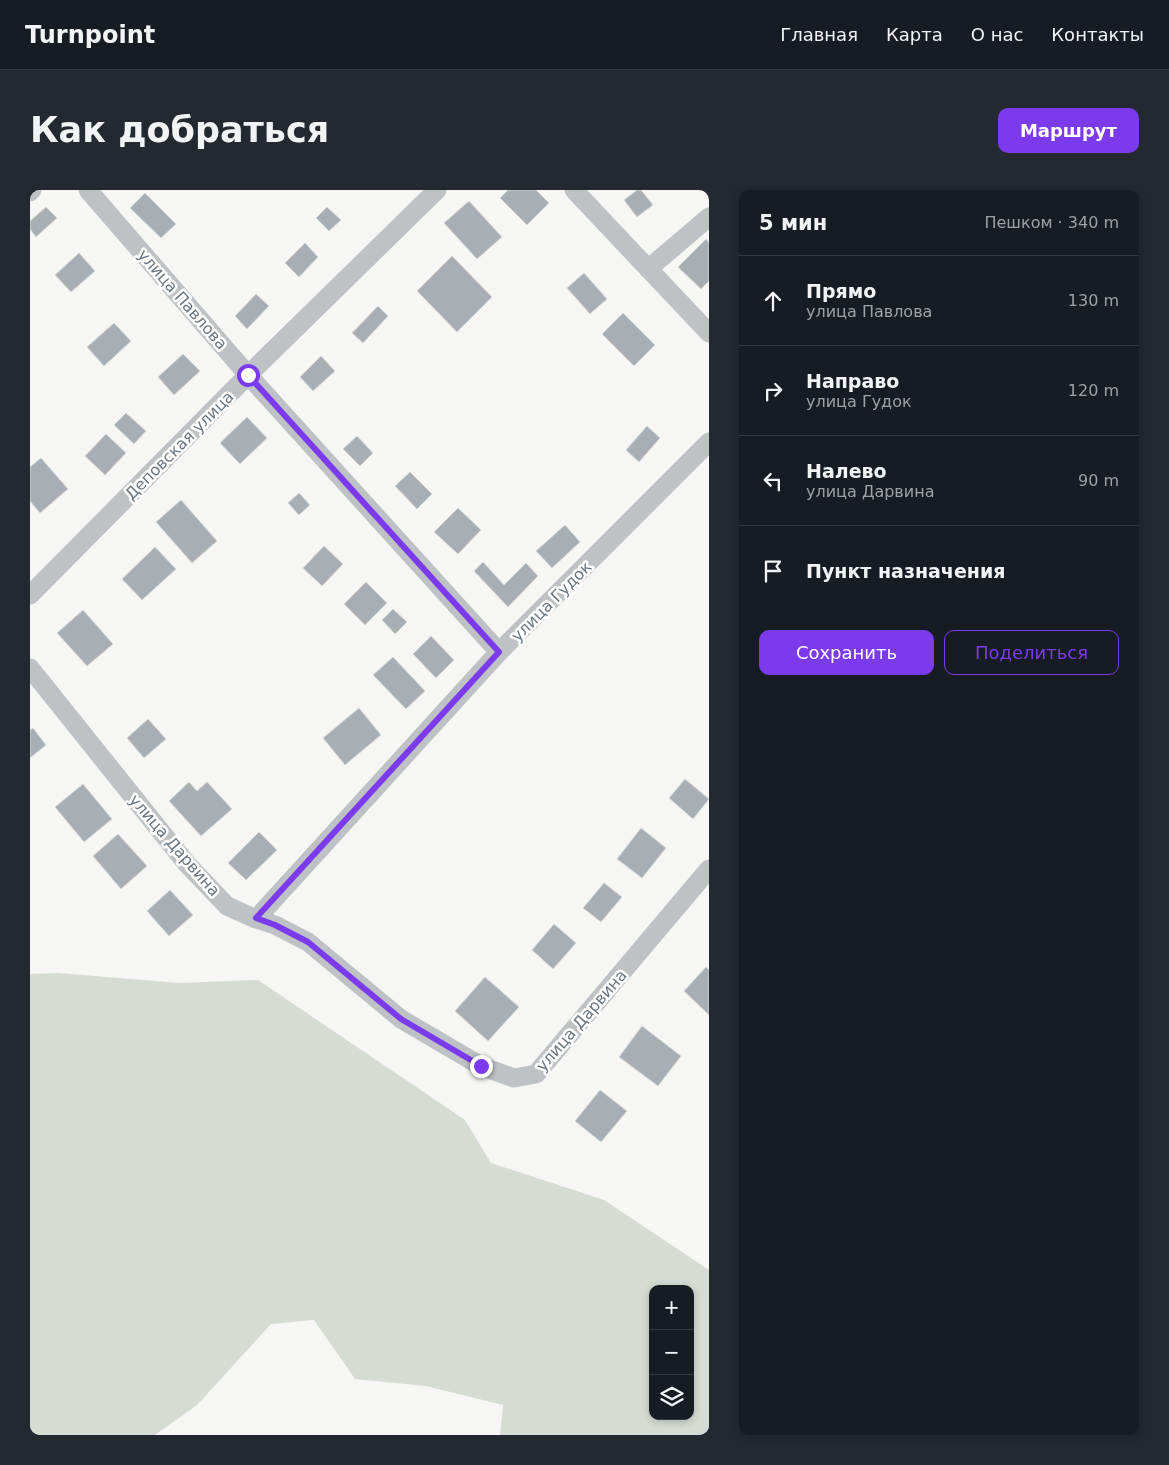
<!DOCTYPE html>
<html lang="ru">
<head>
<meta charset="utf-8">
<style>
	:root { --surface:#171b24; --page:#242831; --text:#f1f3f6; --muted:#9ea1a6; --line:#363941; --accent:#7c3aed }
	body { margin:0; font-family:"DejaVu Sans",sans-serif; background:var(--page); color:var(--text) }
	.controls { position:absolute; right:15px; bottom:15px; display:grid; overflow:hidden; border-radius:10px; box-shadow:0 2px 8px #0003 }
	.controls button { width:45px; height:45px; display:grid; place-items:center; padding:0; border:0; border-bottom:1px solid var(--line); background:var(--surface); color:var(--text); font:25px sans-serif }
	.stop { position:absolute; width:15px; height:15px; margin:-11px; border:4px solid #7c3aed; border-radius:50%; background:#fff }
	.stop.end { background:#7c3aed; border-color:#fff; box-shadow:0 1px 5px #0008 }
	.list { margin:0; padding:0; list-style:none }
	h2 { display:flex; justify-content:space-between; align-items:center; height:65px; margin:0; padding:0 20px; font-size:21px }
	h2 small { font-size:16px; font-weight:400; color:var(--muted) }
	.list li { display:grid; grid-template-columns:32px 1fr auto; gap:15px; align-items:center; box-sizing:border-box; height:90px; padding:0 20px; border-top:1px solid var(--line) }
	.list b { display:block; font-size:19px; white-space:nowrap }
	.list p { margin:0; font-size:16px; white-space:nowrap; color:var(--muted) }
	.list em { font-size:16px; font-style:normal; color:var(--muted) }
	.actions { display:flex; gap:10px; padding:15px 20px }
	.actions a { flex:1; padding:11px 0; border:1px solid var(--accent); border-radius:10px; text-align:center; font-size:18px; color:var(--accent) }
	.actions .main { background:var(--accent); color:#fff }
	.icon { flex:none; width:28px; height:28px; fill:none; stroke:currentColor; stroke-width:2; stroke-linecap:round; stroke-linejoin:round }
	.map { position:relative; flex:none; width:679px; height:1245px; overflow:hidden; border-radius:10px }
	header { display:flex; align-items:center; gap:30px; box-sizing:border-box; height:70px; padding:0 25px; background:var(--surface); border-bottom:1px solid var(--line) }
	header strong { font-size:24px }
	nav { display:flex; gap:28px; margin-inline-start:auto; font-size:18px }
	.intro { display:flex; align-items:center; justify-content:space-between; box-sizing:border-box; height:120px; padding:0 30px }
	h1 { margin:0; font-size:35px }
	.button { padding:12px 22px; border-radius:10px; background:var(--accent); color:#fff; font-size:18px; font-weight:700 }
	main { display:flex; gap:30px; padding:0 30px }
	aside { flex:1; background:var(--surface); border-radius:10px; box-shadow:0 2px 8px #0003 }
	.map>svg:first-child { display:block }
	.green { fill:#d6dbd3; fill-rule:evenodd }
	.building { fill:#a8afb4; stroke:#d8d8d6 }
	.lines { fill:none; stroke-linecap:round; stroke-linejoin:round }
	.street { stroke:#bec2c5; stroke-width:19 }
	.route { stroke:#7c3aed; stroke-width:6 }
	.labels { text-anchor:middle; stroke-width:5; stroke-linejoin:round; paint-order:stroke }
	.street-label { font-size:16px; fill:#687782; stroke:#fff }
</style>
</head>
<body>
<header>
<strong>Turnpoint</strong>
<nav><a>Главная</a><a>Карта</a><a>О нас</a><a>Контакты</a></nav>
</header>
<div class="intro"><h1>Как добраться</h1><a class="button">Маршрут</a></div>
<main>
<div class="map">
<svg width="679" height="1245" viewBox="0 0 679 1245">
	<rect width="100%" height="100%" fill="#f6f6f4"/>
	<path class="green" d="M28,783L149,793L228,790L435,930L461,973L574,1010L679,1080V1245H470L473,1215L396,1196L325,1189L284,1130L241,1134L167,1215L125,1245H0V784ZM623,1099H660V1226H623Z"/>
	<path class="building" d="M478,0H506L519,13L497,35L470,8Z
		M607,0H611L623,15L607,27L594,10Z
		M115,3L146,34L131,48L100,18Z
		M439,11L472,47L447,69L414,33Z
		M16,17L27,28L6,47L0,39V31Z
		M297,17L311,30L299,41L286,28Z
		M676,49L679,53V91L671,99L648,77Z
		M275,53L288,67L269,87L255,73Z
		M49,63L65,81L41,102L25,85Z
		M422,66L462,107L427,142L387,101Z
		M554,83L577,109L560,124L537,98Z
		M226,104L239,116L217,139L205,126Z
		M348,116L358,126L333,153L322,143Z
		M593,123L625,155L604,176L572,144Z
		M84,133L101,151L74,176L57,157Z
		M153,164L170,181L144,205L128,187Z
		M291,166L305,181L283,201L270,187Z
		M96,223L116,241L104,254L84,235Z
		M217,227L237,248L210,274L190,253Z
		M617,236L630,248L609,272L596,260Z
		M76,244L96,263L75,285L55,266Z
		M327,246L343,263L330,276L313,259Z
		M11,268L38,299L10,323L0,311V277Z
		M380,282L402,304L387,319L365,296Z
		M269,303L280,315L269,325L258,313Z
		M151,310L187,351L162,373L126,332Z
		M428,318L451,340L428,364L404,342Z
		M535,335L550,352L522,378L506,361Z
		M294,356L313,374L292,396L273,378Z
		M125,357L146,379L112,410L92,389Z
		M453,372L474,395L496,373L508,386L478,417L444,381Z
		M336,392L357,413L335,435L314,414Z
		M363,419L377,432L365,444L352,430Z
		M53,420L83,454L57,476L27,443Z
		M401,446L424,470L406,488L383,464Z
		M363,467L395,501L376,519L343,485Z
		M329,518L351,545L315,575L293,548Z
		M118,529L136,549L114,568L97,548Z
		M3,538L16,555L0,568V540Z
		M655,589L679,609L663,629L639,608Z
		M159,592L167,601L177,592L202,619L171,646L139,611Z
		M53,594L82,629L54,652L25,617Z
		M611,638L636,658L612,688L587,669Z
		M229,642L247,660L216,690L198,673Z
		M88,644L117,676L91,699L63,666Z
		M574,693L592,707L571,732L553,718Z
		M140,700L163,725L139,746L117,721Z
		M524,734L546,753L523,779L502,760Z
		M676,777L679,780V825L654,801Z
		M455,787L489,817L458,851L425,821Z
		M612,836L651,866L628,896L589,867Z
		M570,900L597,921L571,952L545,931Z"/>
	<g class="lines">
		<path class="street" d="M58,0L218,185L469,462
			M544,0L679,143
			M0,2L2,0
			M618,79L679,27
			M0,405L218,185L407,0
			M0,478L157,674L197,716L226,729L245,735L278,752L371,829L451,876L484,888L506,884L679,679
			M226,729L469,462L679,252"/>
	</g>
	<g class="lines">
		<path class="route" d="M218,185L469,462L226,728L245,735L278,752L371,829L451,876"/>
	</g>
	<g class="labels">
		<g class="street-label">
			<text transform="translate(153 109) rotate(49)" y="6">улица Павлова</text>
			<text transform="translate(149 255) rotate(-45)" y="6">Деповская улица</text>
			<text transform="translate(521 411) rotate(-45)" y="6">улица Гудок</text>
			<text transform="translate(145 655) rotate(49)" y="6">улица Дарвина</text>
			<text transform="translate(551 830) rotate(-49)" y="6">улица Дарвина</text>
		</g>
	</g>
</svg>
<div class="controls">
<button>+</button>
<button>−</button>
<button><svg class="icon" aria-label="layers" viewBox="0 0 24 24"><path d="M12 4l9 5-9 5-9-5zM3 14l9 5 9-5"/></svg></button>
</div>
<div class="stop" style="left:218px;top:185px"></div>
<div class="stop end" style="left:451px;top:876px"></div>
</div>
<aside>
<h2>5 мин<small>Пешком · 340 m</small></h2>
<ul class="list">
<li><svg class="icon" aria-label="ahead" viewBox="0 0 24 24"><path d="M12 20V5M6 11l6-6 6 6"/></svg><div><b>Прямо</b><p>улица Павлова</p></div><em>130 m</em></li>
<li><svg class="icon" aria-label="right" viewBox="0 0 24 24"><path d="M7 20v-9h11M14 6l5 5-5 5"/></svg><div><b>Направо</b><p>улица Гудок</p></div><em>120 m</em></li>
<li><svg class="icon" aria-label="left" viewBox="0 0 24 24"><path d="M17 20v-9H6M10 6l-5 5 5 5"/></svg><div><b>Налево</b><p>улица Дарвина</p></div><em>90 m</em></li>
<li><svg class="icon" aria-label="arrive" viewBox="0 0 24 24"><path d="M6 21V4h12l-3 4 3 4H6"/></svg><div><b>Пункт назначения</b></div></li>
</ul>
<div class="actions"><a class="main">Сохранить</a><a>Поделиться</a></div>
</aside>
</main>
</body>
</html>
